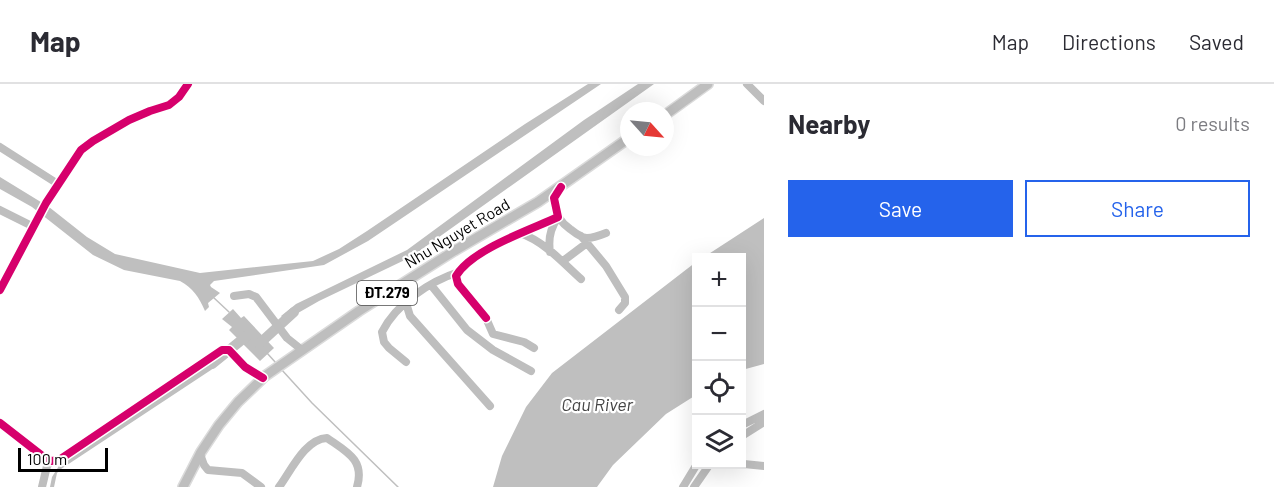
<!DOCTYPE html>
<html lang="en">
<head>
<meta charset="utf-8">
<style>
	:root { --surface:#fff; --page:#f7f7f7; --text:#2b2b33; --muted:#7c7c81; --line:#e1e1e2; --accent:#2563eb }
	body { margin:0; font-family:Barlow,sans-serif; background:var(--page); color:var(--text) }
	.controls { position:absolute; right:18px; bottom:18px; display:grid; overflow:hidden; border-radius:0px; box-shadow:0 6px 24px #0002 }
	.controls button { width:54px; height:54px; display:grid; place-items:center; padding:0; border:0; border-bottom:2px solid var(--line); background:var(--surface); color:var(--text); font:30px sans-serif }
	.compass { position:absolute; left:620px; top:18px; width:54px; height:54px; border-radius:50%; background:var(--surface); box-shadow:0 6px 24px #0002; rotate:117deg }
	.scale { position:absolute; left:18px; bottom:15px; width:90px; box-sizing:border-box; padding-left:6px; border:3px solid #000; border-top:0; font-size:16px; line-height:21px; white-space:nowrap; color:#000; -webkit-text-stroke:4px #fff; paint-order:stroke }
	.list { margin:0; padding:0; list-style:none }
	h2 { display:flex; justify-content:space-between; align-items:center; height:78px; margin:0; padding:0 24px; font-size:26px }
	h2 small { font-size:20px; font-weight:400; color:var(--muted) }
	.actions { display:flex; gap:12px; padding:18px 24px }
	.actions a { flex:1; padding:14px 0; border:2px solid var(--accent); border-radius:0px; text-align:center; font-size:21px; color:var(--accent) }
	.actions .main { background:var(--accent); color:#fff }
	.icon { flex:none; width:33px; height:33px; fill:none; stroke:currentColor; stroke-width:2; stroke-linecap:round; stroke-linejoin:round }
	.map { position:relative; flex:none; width:764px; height:403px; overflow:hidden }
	header { display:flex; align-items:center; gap:36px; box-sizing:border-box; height:84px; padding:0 30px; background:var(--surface); border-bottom:2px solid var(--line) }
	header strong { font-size:28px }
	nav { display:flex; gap:33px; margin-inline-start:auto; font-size:21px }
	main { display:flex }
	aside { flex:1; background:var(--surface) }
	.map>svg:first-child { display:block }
	.water { fill:#bfbfbf }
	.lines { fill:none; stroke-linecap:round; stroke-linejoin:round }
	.stream { stroke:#bfbfbf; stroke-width:1.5 }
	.river { stroke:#bfbfbf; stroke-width:10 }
	.major-casing { stroke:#dbdbdb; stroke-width:12 }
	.minor { stroke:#bebebe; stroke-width:8 }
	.major { stroke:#bebebe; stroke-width:9 }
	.cycleway-casing { stroke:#fff; stroke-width:11 }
	.cycleway { stroke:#d6006c; stroke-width:8 }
	.labels { text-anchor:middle; stroke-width:4.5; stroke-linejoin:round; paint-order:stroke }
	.shield { fill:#fff; stroke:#4c4c4c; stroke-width:1.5 }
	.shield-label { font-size:15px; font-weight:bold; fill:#000 }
	.street-label { font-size:16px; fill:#000; stroke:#fff }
	.water-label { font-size:18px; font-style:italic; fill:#444; stroke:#fff }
</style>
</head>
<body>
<header>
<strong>Map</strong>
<nav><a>Map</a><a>Directions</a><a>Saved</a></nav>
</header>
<main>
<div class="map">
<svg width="764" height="403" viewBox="0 0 764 403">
	<rect width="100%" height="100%" fill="#fff"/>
	<path class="water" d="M588,0H601L368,157L324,181L214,197L210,201L211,203L220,209L208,219L209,223L205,227C199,213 193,204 180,197L124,186L93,171L32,123L0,105V93L49,123L87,153L115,170L200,189L313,177L339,165L367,147L525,40Z
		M638,0H654L411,173L319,217L298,229L288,239L281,232L296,220L407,166L584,36Z
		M764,134V280L742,286V174L704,173Z
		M696,178V311L666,330L613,381L597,403H493L502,372L526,323L552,289Z
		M233,225L241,234L244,232L274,264L260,277L229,246L232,243L222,235Z
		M219,271L224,275L214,284L61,385L57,389L54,403H50L52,393L62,377Z"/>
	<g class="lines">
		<path class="stream" d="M213,213L229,228
			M267,269L276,279
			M281,285L312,319L398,403"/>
		<path class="river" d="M259,260L294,228
			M212,280L249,250"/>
		<defs>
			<path id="major" d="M665,31L708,0
				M183,403L201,368L219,341L238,318L265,292L359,227L454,167L538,118L629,54"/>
		</defs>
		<use href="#major" class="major-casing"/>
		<path class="minor" d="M747,0L764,17
			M0,63L58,100
			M560,104C550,120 555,134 570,145C575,149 581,154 587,154C593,154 601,151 606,149
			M0,126L34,143
			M520,149C545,158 562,178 581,195
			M581,152L606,182L625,213V219L619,226
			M550,168C548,155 550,145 557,135
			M563,177L587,159
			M431,201L467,246L493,266L531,287
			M0,206L46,119L81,66L93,57L129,36L150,27L169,21L179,13L188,0
			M234,212L249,210L256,213L287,254L302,266
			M406,219L410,232L490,322
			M534,264L524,258L493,250L486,234L456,196C458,172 536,143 558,133
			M406,278L389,264L384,258L382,248C396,220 430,197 459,188
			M0,339L45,374L51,377L59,376L222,266H229L245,283L263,294
			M742,341L764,330
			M742,352L764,338
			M200,370L204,381L208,386L242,389L261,403
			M744,380L764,382
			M42,403L47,382L51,377
			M279,403C291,387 305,355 327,354C347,368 365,376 357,403
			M683,403L697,380
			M694,403L710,380"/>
		<use href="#major" class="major"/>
		<defs>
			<path id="cycleway" d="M0,206L46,119L81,66L93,57L129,36L150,27L169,21L179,13L188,0
				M486,234L458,200L456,192C472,165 530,146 558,133L554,114L561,103
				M0,339L45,374L51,377L59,376L222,266H229L245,283L263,294"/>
		</defs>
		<use href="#cycleway" class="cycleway-casing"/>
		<use href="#cycleway" class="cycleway"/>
	</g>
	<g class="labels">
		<rect class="shield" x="357" y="197" width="60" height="24" rx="4.5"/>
		<g class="shield-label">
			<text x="387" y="214">ĐT.279</text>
		</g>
		<g class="street-label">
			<text transform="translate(457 149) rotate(-31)" y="6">Nhu Nguyet Road</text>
		</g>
		<g class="water-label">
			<text x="597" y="327">Cau River</text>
		</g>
	</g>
</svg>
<div class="controls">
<button>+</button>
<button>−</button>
<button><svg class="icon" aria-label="locate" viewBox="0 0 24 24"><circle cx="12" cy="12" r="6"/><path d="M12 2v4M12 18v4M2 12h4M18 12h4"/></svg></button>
<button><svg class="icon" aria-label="layers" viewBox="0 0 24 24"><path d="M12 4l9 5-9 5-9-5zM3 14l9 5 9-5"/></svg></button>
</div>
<svg class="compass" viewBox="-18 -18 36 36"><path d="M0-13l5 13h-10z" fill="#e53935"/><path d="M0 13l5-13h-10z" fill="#7c7c81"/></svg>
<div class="scale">100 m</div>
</div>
<aside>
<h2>Nearby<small>0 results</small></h2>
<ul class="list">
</ul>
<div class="actions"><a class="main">Save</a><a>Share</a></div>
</aside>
</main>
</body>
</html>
